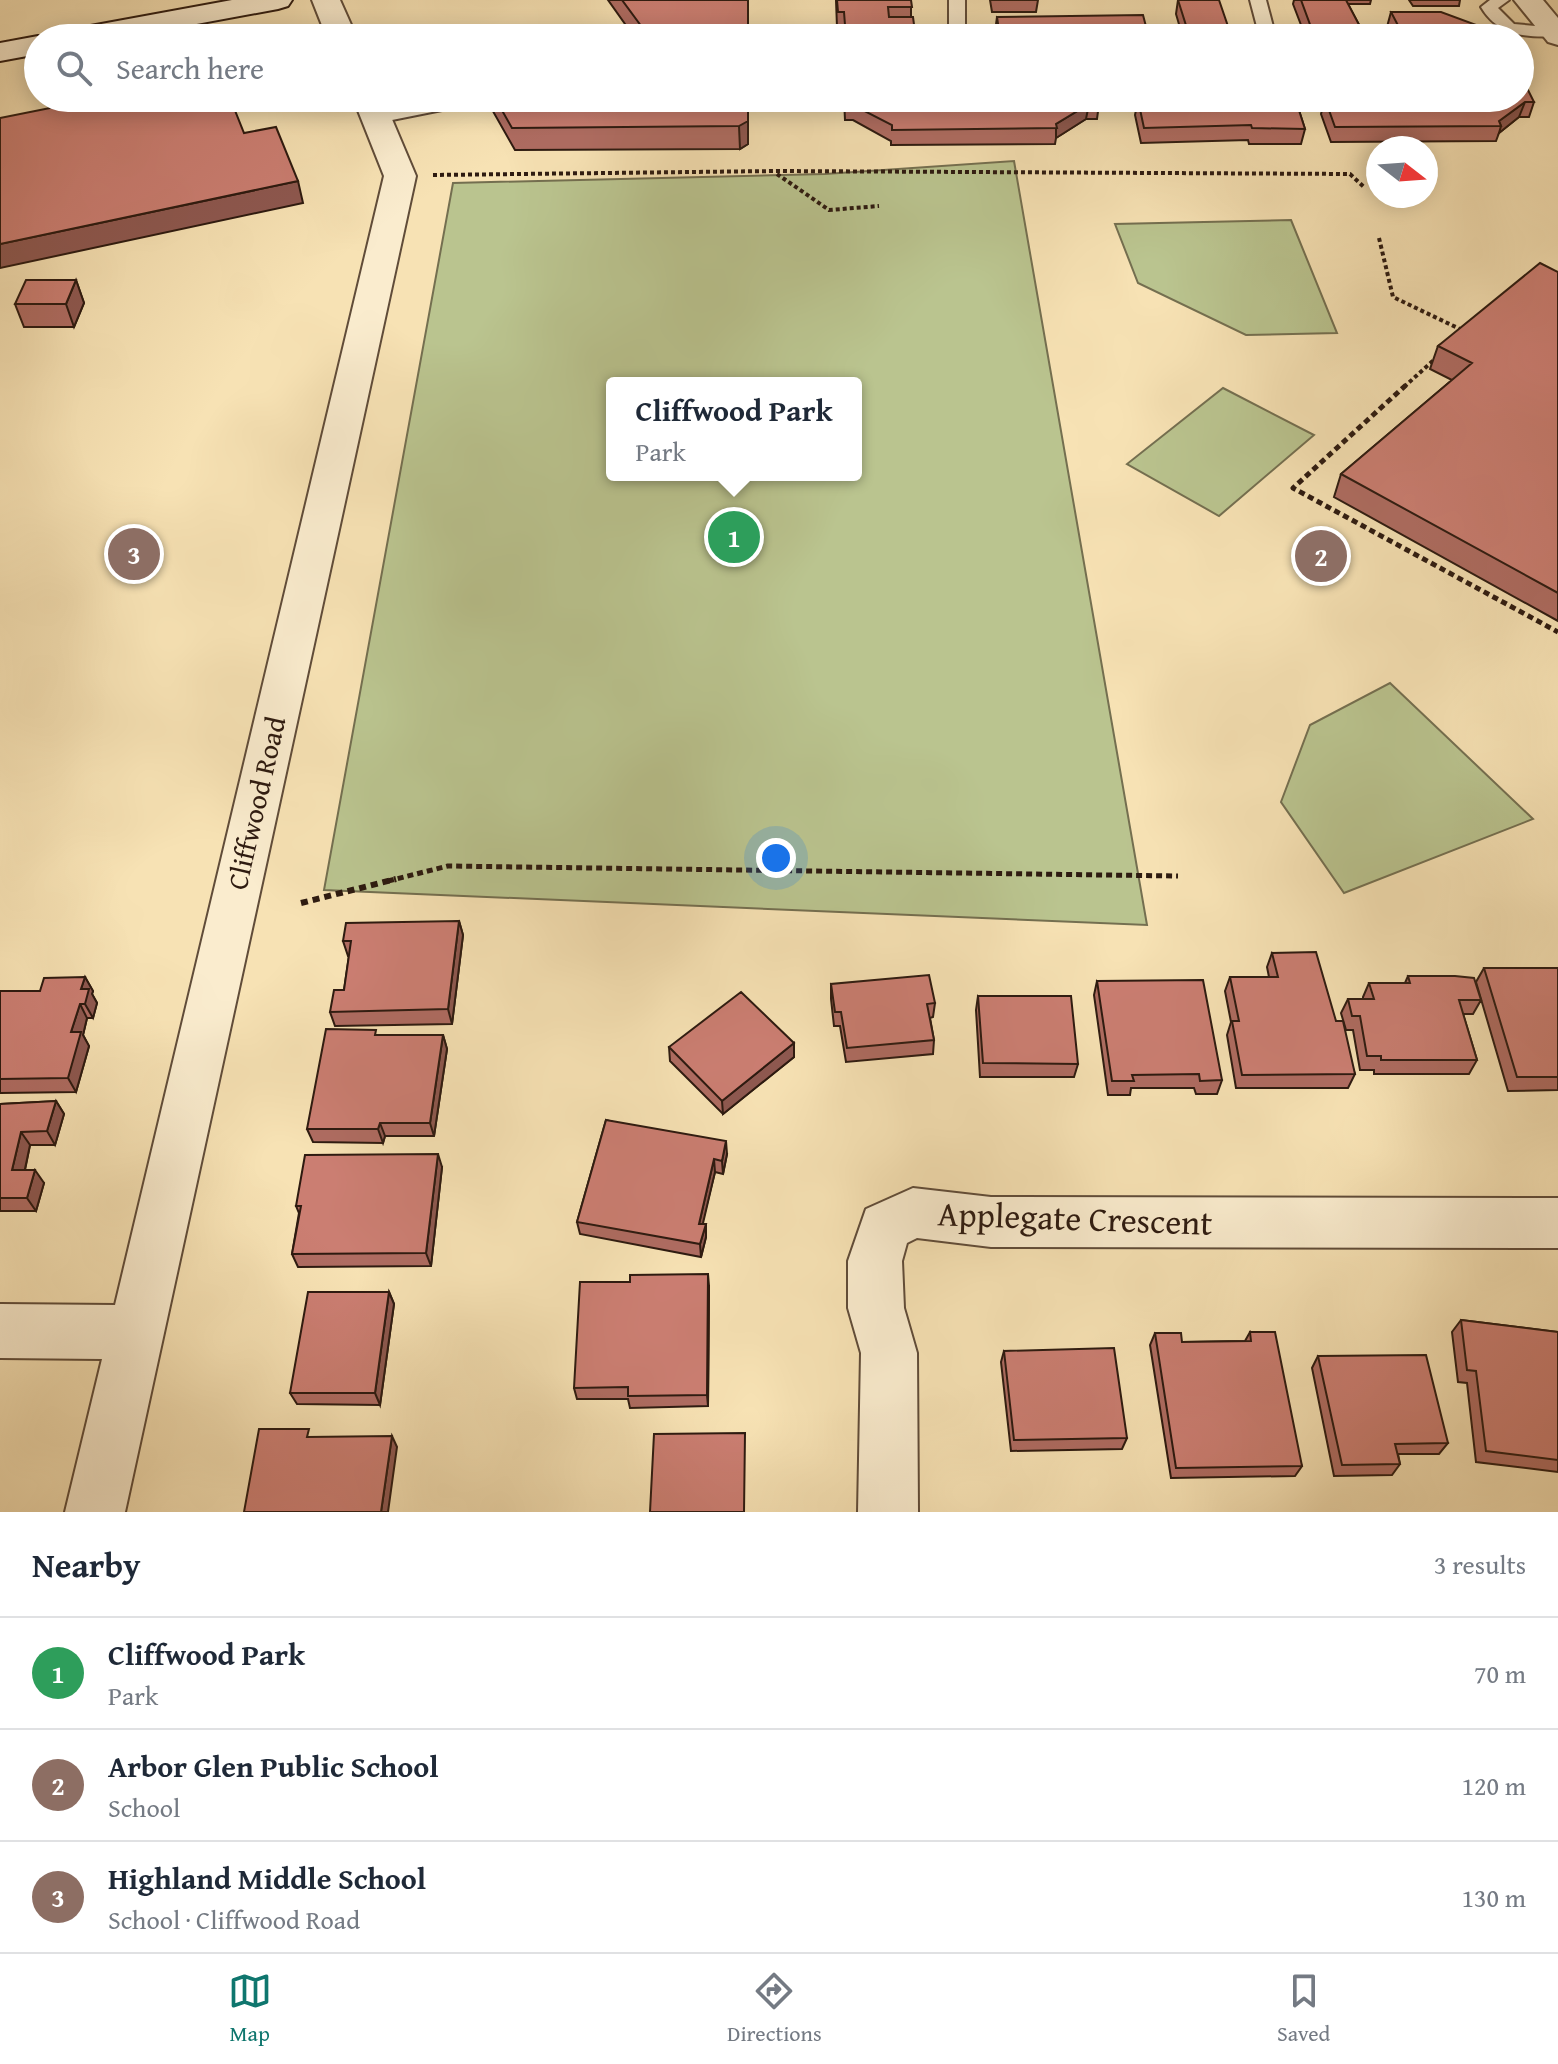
<!DOCTYPE html>
<html lang="en">
<head>
<meta charset="utf-8">
<style>
	:root { --surface:#fff; --page:#f6f6f7; --text:#1f2937; --muted:#747a83; --line:#e0e1e3; --accent:#0f766e }
	body { margin:0; font-family:"Gentium Book Plus",serif; background:var(--page); color:var(--text) }
	.compass { position:absolute; left:1366px; top:136px; width:72px; height:72px; border-radius:50%; background:var(--surface); box-shadow:0 4px 20px #0003; rotate:107deg }
	.you { position:absolute; left:776px; top:858px; width:28px; height:28px; margin:-20px; border:6px solid #fff; border-radius:50%; background:#1a73e8; box-shadow:0 0 0 12px #1a73e833 }
	.badge { display:grid; place-items:center; width:52px; height:52px; border-radius:50%; background:var(--accent); color:#fff; font-size:26px; font-weight:700 }
	.pin { position:absolute; translate:-50% -50%; border:4px solid #fff; box-shadow:0 2px 8px #0006 }
	.popup { position:absolute; left:606px; top:377px; width:256px; height:104px; box-sizing:border-box; display:grid; place-content:center; border-radius:8px; background:var(--surface); filter:drop-shadow(0 2px 6px #0005); font-size:26px; white-space:nowrap; color:var(--muted) }
	.popup b { font-size:30px; color:var(--text) }
	.popup::after { content:''; position:absolute; left:50%; top:100%; margin-left:-16px; border:16px solid transparent; border-top-color:var(--surface) }
	.list { margin:0; padding:0; list-style:none }
	h2 { display:flex; justify-content:space-between; align-items:center; height:104px; margin:0; padding:0 32px; font-size:34px }
	h2 small { font-size:26px; font-weight:400; color:var(--muted) }
	.list li { display:grid; grid-template-columns:52px 1fr auto; gap:24px; align-items:center; box-sizing:border-box; height:112px; padding:0 32px; border-top:2px solid var(--line) }
	.list b { display:block; font-size:30px; white-space:nowrap }
	.list p { margin:0; font-size:26px; white-space:nowrap; color:var(--muted) }
	.list em { font-size:26px; font-style:normal; color:var(--muted) }
	.icon { flex:none; width:44px; height:44px; fill:none; stroke:currentColor; stroke-width:2; stroke-linecap:round; stroke-linejoin:round }
	.map { position:relative; flex:none; width:1558px; height:1512px; overflow:hidden }
	.search { position:absolute; background:var(--surface); box-shadow:0 4px 20px #0003; left:24px; right:24px; top:24px; height:88px; display:flex; align-items:center; gap:20px; box-sizing:border-box; padding:0 28px; border-radius:44px; color:var(--muted); font-size:30px }
	.sheet { height:440px; background:var(--surface) }
	nav { display:flex; justify-content:space-around; align-items:center; box-sizing:border-box; height:112px; border-top:2px solid var(--line); background:var(--surface); font-size:22px; color:var(--muted) }
	nav a { display:grid; justify-items:center; gap:4px }
	nav .on { color:var(--accent) }
	.map>svg:first-child { display:block }
	.green { fill:#bac48f; stroke:#746f50; stroke-width:2; fill-rule:evenodd }
	.lines { fill:none; stroke-linecap:round; stroke-linejoin:round }
	.lane-casing { stroke:#604c39; stroke-width:4 }
	.street-casing { stroke:#604c39; stroke-width:4 }
	.secondary-casing { stroke:#2d1a10; stroke-width:4 }
	.path-far2 { stroke:#2d1a10; stroke-width:4; stroke-dasharray:4 3; stroke-linecap:butt }
	.path-far1 { stroke:#2d1a10; stroke-width:5; stroke-dasharray:6 4; stroke-linecap:butt }
	.path { stroke:#2d1a10; stroke-width:6; stroke-dasharray:7 5; stroke-linecap:butt }
	.lane { fill:#faecce; fill-rule:evenodd }
	.street { fill:#faecce; fill-rule:evenodd }
	.secondary { fill:#faecce; fill-rule:evenodd }
	.wall { fill:#af6c62; stroke:#2d1a10; stroke-width:2 }
	.shaded-wall { fill:#8e5850; stroke:#2d1a10; stroke-width:2 }
	.building { fill:#cb7e72; stroke:#2d1a10; stroke-width:2 }
	.labels { text-anchor:middle; stroke-width:8; stroke-linejoin:round; paint-order:stroke }
	.street-label { font-size:28px; fill:#2d1a10; stroke:#faecce }
	.near-street-label { font-size:34px; fill:#2d1a10; stroke:#faecce }
</style>
</head>
<body>
<div class="map">
<svg width="1558" height="1512" viewBox="0 0 1558 1512">
	<rect width="100%" height="100%" fill="#f7e2b4"/>
	<filter id="stains"><feTurbulence type="fractalNoise" baseFrequency=".0025" numOctaves="4"/><feColorMatrix values="0 0 0 0 .2 0 0 0 0 .09 0 0 0 0 .02 0 0 0 .5 -.17"/></filter>
	<radialGradient id="worn" r=".72"><stop offset=".6" stop-color="#630" stop-opacity="0"/><stop offset="1" stop-color="#630" stop-opacity=".3"/></radialGradient>
	<path class="green" d="M1014,161L1147,925L324,890L453,183L825,174ZM856,383V475H612V383Z
		M1291,220L1337,333L1246,335L1138,283L1115,224Z
		M1223,388L1314,435L1219,516L1127,464Z
		M1390,683L1533,819L1344,893L1281,802L1310,725Z"/>
	<g class="lines">
		<defs>
			<path id="lane" d="M949,0H965V38H949Z
				M1250,0H1266L1276,38H1260Z
				M1490,0H1509L1498,8L1514,24L1558,28V36C1527,38 1498,36 1481,7Z
				M452,98L475,100L467,105L377,123L369,118L377,113Z"/>
			<path id="street" d="M312,0H340L357,38H327Z
				M1514,0H1543L1558,18V45L1548,42Z
				M353,98H383L416,176L125,1512H65L102,1359L0,1358V1304L115,1305L384,176Z
				M913,1188L991,1197L1558,1198V1248L991,1247L917,1238L907,1243L902,1261L904,1308L917,1353L918,1512H858L861,1353L848,1308V1261L866,1209Z"/>
			<path id="secondary" d="M232,0H292L288,6L278,9L121,38H59L64,32L74,29Z
				M38,36L45,38H38V54L0,61V43Z"/>
		</defs>
		<use href="#lane" class="lane-casing"/>
		<use href="#street" class="street-casing"/>
		<use href="#secondary" class="secondary-casing"/>
		<path class="path-far2" d="M50,98L54,114
			M777,174L829,210L879,206
			M433,175L777,171L1350,174L1365,188
			M1379,238L1393,297L1462,330
			M1404,387L1436,358"/>
		<path class="path-far1" d="M1406,385L1293,488L1558,632
			M388,881L448,866L1178,876"/>
		<path class="path" d="M301,903L396,879"/>
		<use href="#lane" class="lane"/>
		<use href="#street" class="street"/>
		<use href="#secondary" class="secondary"/>
	</g>
	<path class="wall" d="M608,0H748V38H635Z
		M836,0H911V17L915,32V38H843H845L844,27H837Z
		M990,0H1038L1036,12H992Z
		M1178,0L1232,38H1183L1176,14Z
		M1294,0H1371L1370,4H1348L1366,38H1306L1293,4Z
		M1409,0H1460L1459,6H1413Z
		M1391,12L1501,38H1392L1387,27Z
		M997,17L1149,38H996L995,32Z
		M489,98H748V144L740,149L515,150L490,106Z
		M844,98H897V103L904,107H917V102L1040,107L1048,103L1047,98H1097L1099,104L1097,119H1086L1056,138L1055,144L891,145V141L853,120H845Z
		M1144,98H1176L1177,100H1189L1195,98H1295L1305,129L1301,144H1249L1248,140L1141,143L1135,115L1138,100H1144Z
		M1328,98H1420L1476,105L1480,103L1476,98H1520L1534,102L1529,117H1519L1499,133L1496,141L1331,142L1321,114L1325,99H1328Z
		M1558,272V621L1334,497L1341,474L1452,380L1430,369L1438,346Z
		M76,280L84,303L74,327H24L15,304Z
		M459,921L463,935L452,1024L335,1026L330,1012L344,990L349,956H348L343,941Z
		M1272,953L1336,1021L1355,1074L1348,1088H1236L1227,1035L1231,1022L1225,991L1230,977H1269L1267,967Z
		M1484,968H1558V1090L1508,1091L1476,982Z
		M1408,976L1481,1000L1473,1014H1463L1477,1060L1469,1074H1374V1070H1360L1353,1030H1346L1341,1013L1348,999H1363V997L1369,983H1405Z
		M85,977L93,991L92,994L97,1003L93,1018H87L83,1035L89,1046L76,1092L0,1093V991H40Z
		M1097,981L1222,1080L1217,1094H1196L1194,1088H1131L1130,1095H1108L1094,995Z
		M831,984L935,1003L933,1017L930,1018L934,1040L933,1054L846,1062L840,1026H834L831,999Z
		M978,996L1078,1064L1074,1077H980L976,1010Z
		M378,1035H443L447,1049L434,1136H385L383,1143L313,1142L307,1129Z
		M794,1043V1057L723,1114L670,1061L669,1047Z
		M56,1101L64,1114L55,1145H30L25,1170L44,1183L36,1211H0V1104Z
		M606,1120L727,1154L723,1174L715,1172L702,1224L706,1237L701,1257L580,1234L577,1222Z
		M442,1167L431,1266L298,1267L292,1254L299,1213L296,1206Z
		M630,1282L709,1286L708,1406L630,1408L628,1399H577L574,1388Z
		M389,1292L394,1304L380,1405L297,1404L290,1393Z
		M1461,1320L1558,1332V1472L1476,1462L1467,1383L1458,1382L1452,1332Z
		M1250,1332L1302,1466L1295,1476L1171,1478L1150,1345L1155,1333L1182,1342L1245,1341Z
		M1004,1351L1127,1438L1122,1449L1011,1451L1001,1362Z
		M1318,1356L1448,1443L1439,1454H1398L1400,1464L1392,1475L1334,1476L1312,1368Z"/>
	<path class="shaded-wall" d="M748,98V144L740,149L739,126Z
		M1525,102L1519,117L1499,133L1501,126L1499,121Z
		M1089,104L1086,119L1056,138V124Z
		M298,181L303,203L0,268V244Z
		M76,280L84,303L74,327L66,304Z
		M459,921L463,935L452,1024L448,1009Z
		M85,977L93,991L92,994L97,1003L93,1018L85,1004L81,989Z
		M80,1004L87,1018L83,1035L89,1046L76,1092L68,1078L71,1032Z
		M443,1035L447,1049L434,1136L430,1123Z
		M794,1043V1057L723,1114L722,1101Z
		M56,1101L64,1114L55,1145L47,1131Z
		M380,1123L385,1136L383,1143L378,1129Z
		M21,1132L30,1145L22,1183L12,1170Z
		M726,1141L727,1154L723,1174L722,1161Z
		M438,1154L442,1167L431,1266L426,1253Z
		M714,1159L715,1172L700,1236L699,1224Z
		M35,1170L44,1183L36,1211L27,1198Z
		M706,1224V1237L701,1257L700,1244Z
		M708,1274L709,1286L708,1406L707,1395Z
		M389,1292L394,1304L380,1405L375,1393Z
		M392,1436L397,1447L388,1512H381Z"/>
	<path class="building" d="M622,0H748V38H650Z
		M837,0H911L912,7H888L889,17H913L915,32H892L889,38H843H846L844,12H838Z
		M1178,0H1219L1232,38H1190Z
		M1301,0H1346L1366,38H1315Z
		M1391,12H1441L1498,33L1501,38H1457L1440,32L1403,35Z
		M1143,15L1149,38H1000L997,17Z
		M1520,74L1534,102H1525L1499,121L1501,126L1335,127L1325,99H1336V98H1420L1476,105L1486,98H1520Z
		M100,98H230L244,133L276,127L298,181L0,244V118Z
		M495,98H748V121L739,126L512,128Z
		M845,98H888L904,107H918L917,102L971,101H1025L1026,107H1040L1055,98H1097L1099,104H1089L1056,124L1057,128L892,130V125L853,105H846Z
		M1149,98H1176L1177,100H1189L1199,98H1295L1305,129L1252,128L1251,125L1144,128L1138,100H1149Z
		M1540,263L1558,272V593L1341,474L1472,363L1438,346Z
		M26,280H76L66,304H15Z
		M459,921L448,1009L330,1012L334,990H344L351,941H343L346,923Z
		M1316,952L1336,1021H1343L1355,1074L1242,1075L1232,1021H1239L1230,977H1278L1272,953Z
		M1484,968H1558V1077H1517Z
		M929,975L935,1003L927,1004L934,1040L847,1048L841,1012H835L831,984Z
		M1408,976H1455L1474,978L1481,1000H1459L1477,1060H1381V1056H1367L1360,1016H1352L1348,999H1374L1369,983H1410Z
		M85,977L81,989H89L85,1004H80L71,1032H81L68,1078L0,1079V991H40L44,978Z
		M1203,980L1222,1080L1200,1081L1199,1074L1132,1075L1134,1081H1112L1097,981Z
		M741,992L794,1043L722,1101L669,1047Z
		M978,996H1071L1078,1064L983,1063Z
		M326,1029L376,1030L375,1035H443L430,1123H380L378,1129H307Z
		M56,1101L47,1131L21,1132L12,1170H35L27,1198H0V1104Z
		M606,1120L726,1141L722,1161L714,1159L699,1224H706L700,1244L577,1222Z
		M438,1154L426,1253L292,1254L301,1206H296L305,1155Z
		M708,1274L707,1395L628,1396V1387L574,1388L580,1282H630V1275Z
		M308,1292H389L375,1393H290Z
		M1461,1320L1558,1332V1460L1486,1451L1476,1371L1467,1370Z
		M1250,1332H1275L1302,1466L1176,1468L1155,1333H1181L1182,1342L1251,1341Z
		M1114,1348L1127,1438L1014,1440L1004,1351Z
		M1426,1355L1448,1443L1395,1444L1400,1464L1342,1465L1318,1356Z
		M259,1429H309L307,1437L392,1436L381,1512H244Z
		M745,1433L744,1512H650L654,1434Z"/>
	<g class="labels">
		<g class="street-label">
			<text transform="translate(256 803) rotate(-77)" y="10">Cliffwood Road</text>
		</g>
		<g class="near-street-label">
			<text transform="translate(1075 1218) rotate(2)" y="12">Applegate Crescent</text>
		</g>
	</g>
	<rect width="100%" height="100%" filter="url(#stains)"/>
	<rect width="100%" height="100%" fill="url(#worn)"/>
</svg>
<svg class="compass" viewBox="-18 -18 36 36"><path d="M0-13l5 13h-10z" fill="#e53935"/><path d="M0 13l5-13h-10z" fill="#747a83"/></svg>
<div class="you"></div>
<div class="pin badge" style="left:734px;top:537px;background:#2e9e5b">1</div>
<div class="popup"><b>Cliffwood Park</b>Park</div>
<div class="pin badge" style="left:1321px;top:556px;background:#8d6e63">2</div>
<div class="pin badge" style="left:134px;top:554px;background:#8d6e63">3</div>
<div class="search"><svg class="icon" aria-label="search" viewBox="0 0 24 24"><circle cx="10" cy="10" r="6"/><path d="M15 15l6 6"/></svg>Search here</div>
</div>
<section class="sheet">
<h2>Nearby<small>3 results</small></h2>
<ul class="list">
<li><span class="badge" style="background:#2e9e5b">1</span><div><b>Cliffwood Park</b><p>Park</p></div><em>70 m</em></li>
<li><span class="badge" style="background:#8d6e63">2</span><div><b>Arbor Glen Public School</b><p>School</p></div><em>120 m</em></li>
<li><span class="badge" style="background:#8d6e63">3</span><div><b>Highland Middle School</b><p>School · Cliffwood Road</p></div><em>130 m</em></li>
</ul>
</section>
<nav>
<a class="on"><svg class="icon" aria-label="map" viewBox="0 0 24 24"><path d="M3 6l6-2 6 2 6-2v14l-6 2-6-2-6 2zM9 4v14M15 6v14"/></svg>Map</a>
<a><svg class="icon" aria-label="directions" viewBox="0 0 24 24"><path d="M12 3l9 9-9 9-9-9zM9 14v-3h6M13 9l2 2-2 2"/></svg>Directions</a>
<a><svg class="icon" aria-label="saved" viewBox="0 0 24 24"><path d="M7 4h10v16l-5-4-5 4z"/></svg>Saved</a>
</nav>
</body>
</html>
